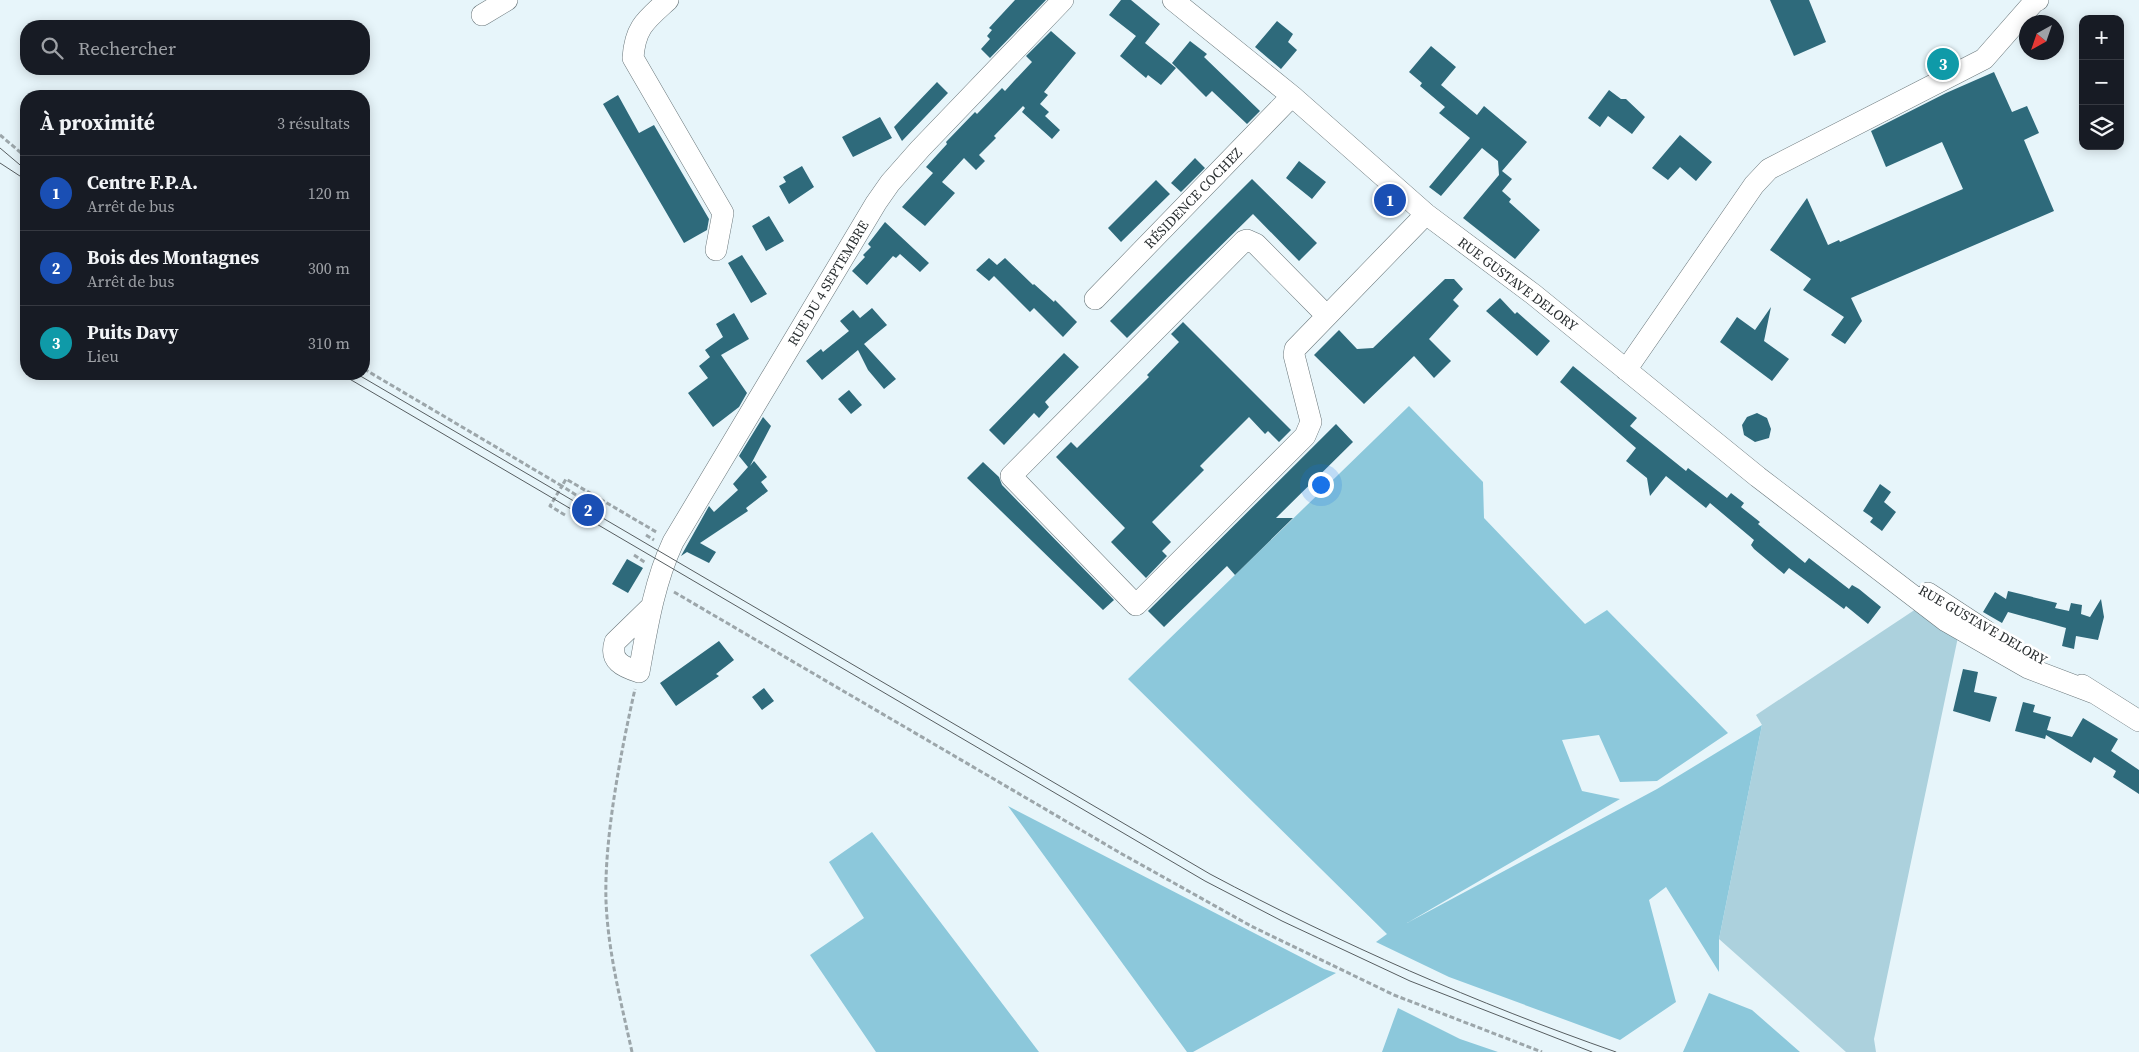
<!DOCTYPE html>
<html lang="fr">
<head>
<meta charset="utf-8">
<style>
	:root { --surface:#171b24; --page:#242831; --text:#f1f3f6; --muted:#9ea1a6; --line:#363941; --accent:#d93025 }
	body { margin:0; font-family:"Source Serif 4",serif; background:var(--page); color:var(--text) }
	.controls { position:absolute; right:15px; top:15px; display:grid; overflow:hidden; border-radius:10px; box-shadow:0 2px 12px #0003 }
	.controls button { width:45px; height:45px; display:grid; place-items:center; padding:0; border:0; border-bottom:1px solid var(--line); background:var(--surface); color:var(--text); font:25px sans-serif }
	.compass { position:absolute; left:2019px; top:15px; width:45px; height:45px; border-radius:50%; background:var(--surface); box-shadow:0 2px 12px #0003; rotate:220deg }
	.you { position:absolute; left:1320px; top:484px; width:18px; height:18px; margin:-12px; border:4px solid #fff; border-radius:50%; background:#1a73e8; box-shadow:0 0 0 8px #1a73e833 }
	.badge { display:grid; place-items:center; width:32px; height:32px; border-radius:50%; background:var(--accent); color:#fff; font-size:16px; font-weight:700 }
	.pin { position:absolute; translate:-50% -50%; border:2px solid #fff; box-shadow:0 1px 5px #0006 }
	.list { margin:0; padding:0; list-style:none }
	h2 { display:flex; justify-content:space-between; align-items:center; height:65px; margin:0; padding:0 20px; font-size:21px }
	h2 small { font-size:16px; font-weight:400; color:var(--muted) }
	.list li { display:grid; grid-template-columns:32px 1fr auto; gap:15px; align-items:center; box-sizing:border-box; height:75px; padding:0 20px; border-top:1px solid var(--line) }
	.list b { display:block; font-size:19px; white-space:nowrap }
	.list p { margin:0; font-size:16px; white-space:nowrap; color:var(--muted) }
	.list em { font-size:16px; font-style:normal; color:var(--muted) }
	.icon { flex:none; width:28px; height:28px; fill:none; stroke:currentColor; stroke-width:2; stroke-linecap:round; stroke-linejoin:round }
	.map { position:relative; flex:none; width:2139px; height:1052px; overflow:hidden }
	.search { position:absolute; background:var(--surface); box-shadow:0 2px 12px #0003; left:20px; top:20px; width:350px; height:55px; display:flex; align-items:center; gap:12px; box-sizing:border-box; padding:0 18px; border-radius:20px; color:var(--muted); font-size:19px }
	.panel { position:absolute; background:var(--surface); box-shadow:0 2px 12px #0003; left:20px; top:90px; width:350px; height:290px; border-radius:20px }
	.map>svg:first-child { display:block }
	.green { fill:#acd1dd }
	.forest { fill:#8cc8db }
	.building { fill:#2e6a7b }
	.lines { fill:none; stroke-linecap:round; stroke-linejoin:round }
	.minor-casing { stroke:#69767a; stroke-width:22 }
	.path { stroke:#9ca6aa; stroke-width:3; stroke-dasharray:5 2.5; stroke-linecap:butt }
	.minor { stroke:#fff; stroke-width:21 }
	.tram { stroke:#575e61; stroke-width:1 }
	.labels { text-anchor:middle; stroke-width:5; stroke-linejoin:round; paint-order:stroke }
	.street-label { font-size:14px; fill:#2b3032; stroke:#fff }
</style>
</head>
<body>
<div class="map">
<svg width="2139" height="1052" viewBox="0 0 2139 1052">
	<rect width="100%" height="100%" fill="#e7f5fa"/>
	<path class="green" d="M1916,609L1958,637L1874,1039L1876,1052H1846L1719,939L1762,725L1756,715Z"/>
	<path class="forest" d="M1409,406L1483,482L1484,518L1585,624L1607,610L1728,733L1657,781L1620,782L1599,735L1562,740L1582,791L1620,799L1407,923L1657,789L1762,725L1719,939V972L1666,887L1649,900L1676,1002L1620,1040L1449,977L1376,942L1387,934L1128,679Z
		M1008,806L1324,969L1336,973L1193,1052H1187Z
		M872,832L1039,1052H876L810,955L864,918L829,862Z
		M1709,993L1752,1010L1800,1052H1683Z
		M1398,1008L1460,1039L1498,1052H1382Z"/>
	<path class="building" d="M1015,0H1046L990,58L981,49L990,39L987,36L992,30L989,28Z
		M1121,0H1131L1160,24L1145,43L1176,68L1161,85L1148,75L1146,78L1120,56L1136,36L1109,15Z
		M1770,0H1809L1826,42L1794,56Z
		M1277,21L1293,34L1288,42L1297,50L1281,69L1255,47Z
		M1051,31L1076,53L1044,92L1048,95L1040,104L1049,112L1045,116L1060,130L1052,139L1022,112L1025,108L1023,106L994,136L996,138L979,155L985,161L976,170L964,158L942,182L955,193L925,226L902,207L933,173L926,167L947,144L946,142L975,112L977,114L1002,88L1005,91L1014,81L1032,62L1026,56Z
		M1190,41L1207,54L1204,57L1260,111L1247,124L1212,91L1206,97L1172,63Z
		M1431,46L1456,67L1441,85L1477,115L1484,106L1527,142L1502,171L1512,179L1502,191L1511,199L1509,202L1540,230L1515,259L1463,218L1499,175L1498,161L1482,148L1441,196L1429,187L1470,138L1439,113L1445,107L1420,86L1422,83L1409,72Z
		M1994,72L2012,112L2027,106L2039,133L2024,140L2054,211L1851,298L1862,321L1845,344L1831,335L1844,317L1803,290L1811,279L1770,250L1807,198L1828,245L1839,240L1840,242L1963,189L1942,142L1886,167L1871,131L1946,93Z
		M937,82L948,93L902,141L894,127Z
		M1609,90L1621,99H1626L1645,117L1632,134L1608,116L1600,127L1588,118Z
		M618,95L639,133L654,125L709,219L707,230L684,243L603,104Z
		M880,117L892,138L853,157L842,137Z
		M1680,135L1712,162L1696,181L1680,167L1668,180L1652,168Z
		M1195,158L1205,168L1181,192L1171,183Z
		M1299,161L1326,182L1312,199L1286,178Z
		M802,166L814,187L789,204L779,186L786,182L783,177Z
		M1252,179L1317,243L1299,261L1253,214L1127,338L1110,321Z
		M1156,180L1170,194L1121,242L1108,228Z
		M769,216L784,241L766,251L752,226Z
		M885,222L929,263L920,272L900,254L896,258L893,256L867,285L852,271L865,257L863,255L871,247L868,244Z
		M742,255L767,294L751,303L728,263Z
		M989,258L997,265L1005,258L1033,285L1034,284L1054,302L1055,300L1077,322L1063,337L1034,308L1030,312L994,276L989,281L976,270Z
		M1445,279H1454L1463,289L1453,300L1459,306L1429,339L1451,361L1434,378L1414,356L1364,404L1314,355L1339,330L1357,349L1373,348Z
		M1500,298L1515,314L1517,312L1550,341L1537,356L1486,311Z
		M1771,307L1764,341L1789,359L1772,381L1720,342L1737,317L1755,330Z
		M872,308L887,325L864,344L896,379L884,389L868,370L858,350L822,380L806,361L821,349L823,352L849,331L840,321L853,310L860,318Z
		M734,313L749,339L721,355L747,393L739,407L713,427L688,393L708,378L699,366L710,357L705,350L723,337L716,324Z
		M1183,322L1291,430L1279,442L1268,431L1265,434L1249,417L1200,466L1204,470L1152,522L1171,542L1162,551L1167,556L1146,578L1111,542L1125,528L1056,457L1071,442L1077,448L1149,377L1147,375L1179,342L1171,334Z
		M1064,353L1079,367L1045,402L1049,407L1039,418L1034,413L1004,445L989,430Z
		M1573,366L1637,418L1630,426L1686,471L1688,468L1727,498L1731,493L1744,503L1741,507L1760,522L1758,524L1805,563L1809,558L1849,589L1852,585L1859,589L1881,607L1868,624L1846,606L1844,609L1789,568L1784,574L1754,549L1751,545L1754,540L1710,503L1706,508L1666,476L1650,496L1647,478L1626,461L1636,448L1560,382Z
		M849,390L862,405L851,414L838,399Z
		M1757,413L1767,418L1771,429L1769,438L1755,442L1744,435L1742,425L1747,417Z
		M763,417L771,426L750,466L754,461L767,477L761,482L768,491L746,508L748,511L700,543L716,552L709,563L687,552L681,556L709,506L714,512L738,490L733,484L748,467L739,456Z
		M1336,424L1353,442L1276,518H1293L1235,575L1227,566L1164,627L1148,611Z
		M983,462L999,477L1002,485L1114,600L1103,610L967,478Z
		M1880,484L1891,492L1884,502L1896,512L1882,531L1870,522L1873,518L1863,511Z
		M627,559L643,568L628,593L612,584Z
		M2008,591L2057,603L2055,608L2069,611L2071,603L2082,605L2081,614L2090,617L2101,599L2104,617L2098,640L2076,636L2074,649L2062,646L2066,628L2008,612L2002,623L1983,612L1995,592L2006,599Z
		M719,641L734,660L716,674L719,676L676,706L660,683Z
		M1963,669L1978,672L1974,692L1997,697L1990,722L1953,711Z
		M764,688L774,701L762,710L752,697Z
		M2023,702L2035,705L2033,712L2051,717L2047,730L2072,737L2083,718L2118,739L2111,751L2139,770V794L2113,777L2116,771L2094,757L2091,763L2046,735L2045,739L2015,731Z"/>
	<g class="lines">
		<defs>
			<path id="minor" d="M668,0C646,20 635,27 633,58L723,213L716,250
				M1173,0L1292,96L1426,214L1533,294L1758,477L1946,621L2028,668L2094,693
				M482,15L507,0
				M1095,299L1292,96
				M1326,315L1256,244L1247,240L1244,241L1011,476L1136,605L1305,436L1311,422L1294,355L1295,349L1426,214
				M1626,370L1754,185L1769,169L1984,59L2034,2L2038,0
				M1928,593L1986,631
				M651,607L615,642C609,661 623,667 639,672C647,628 654,583 673,542L876,203L890,183L920,149L1063,0
				M2082,685L2139,721"/>
		</defs>
		<use href="#minor" class="minor-casing"/>
		<path class="path" d="M0,135L26,157
			M364,369L562,486L566,479L658,533
			M565,515L550,506L562,486L576,495
			M646,535L654,540
			M634,555L646,563
			M674,592L1122,854L1251,926L1394,995L1542,1052
			M632,1052C621,1002 608,952 606,901C604,838 621,751 635,689"/>
		<use href="#minor" class="minor"/>
		<path class="tram" d="M0,148L26,170
			M0,163L26,180
			M341,374L1205,881L1282,921L1410,981L1592,1052
			M357,374L1210,874C1341,944 1476,1003 1616,1052"/>
	</g>
	<g class="labels">
		<g class="street-label">
			<text transform="translate(1193 198) rotate(-46)" y="5">RÉSIDENCE COCHEZ</text>
			<text transform="translate(828 283) rotate(-59)" y="5">RUE DU 4 SEPTEMBRE</text>
			<text transform="translate(1518 284) rotate(37)" y="5">RUE GUSTAVE DELORY</text>
			<text transform="translate(1983 625) rotate(30)" y="5">RUE GUSTAVE DELORY</text>
		</g>
	</g>
</svg>
<div class="controls">
<button>+</button>
<button>−</button>
<button><svg class="icon" aria-label="layers" viewBox="0 0 24 24"><path d="M12 4l9 5-9 5-9-5zM3 14l9 5 9-5"/></svg></button>
</div>
<svg class="compass" viewBox="-18 -18 36 36"><path d="M0-13l5 13h-10z" fill="#e53935"/><path d="M0 13l5-13h-10z" fill="#9ea1a6"/></svg>
<div class="you"></div>
<div class="pin badge" style="left:1390px;top:200px;background:#1a4fb4">1</div>
<div class="pin badge" style="left:588px;top:510px;background:#1a4fb4">2</div>
<div class="pin badge" style="left:1943px;top:64px;background:#0f9aa8">3</div>
<div class="search"><svg class="icon" aria-label="search" viewBox="0 0 24 24"><circle cx="10" cy="10" r="6"/><path d="M15 15l6 6"/></svg>Rechercher</div>
<section class="panel">
<h2>À proximité<small>3 résultats</small></h2>
<ul class="list">
<li><span class="badge" style="background:#1a4fb4">1</span><div><b>Centre F.P.A.</b><p>Arrêt de bus</p></div><em>120 m</em></li>
<li><span class="badge" style="background:#1a4fb4">2</span><div><b>Bois des Montagnes</b><p>Arrêt de bus</p></div><em>300 m</em></li>
<li><span class="badge" style="background:#0f9aa8">3</span><div><b>Puits Davy</b><p>Lieu</p></div><em>310 m</em></li>
</ul>
</section>
</div>
</body>
</html>
